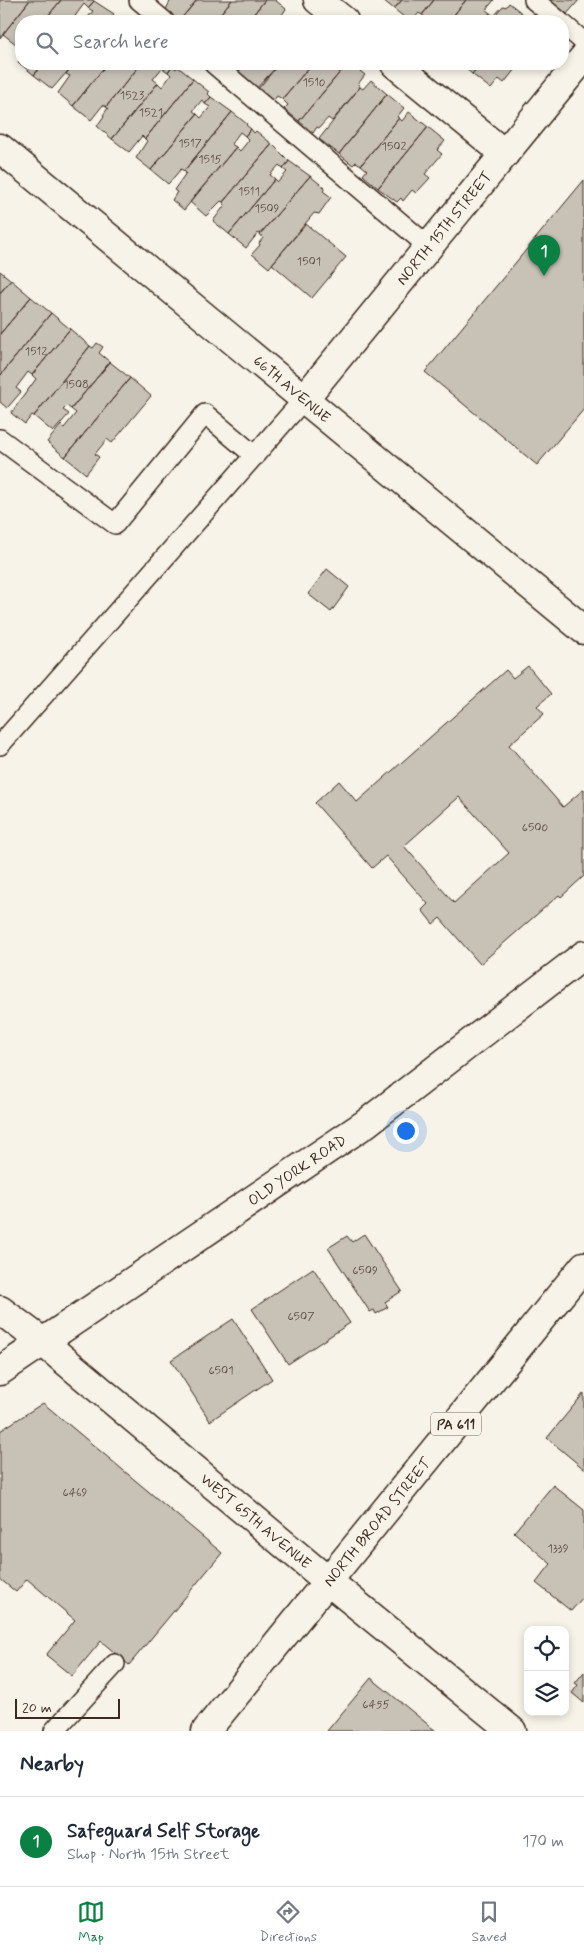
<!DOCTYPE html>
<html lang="en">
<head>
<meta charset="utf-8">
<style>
	:root { --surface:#fff; --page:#f2f2f3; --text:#1f2937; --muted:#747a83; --line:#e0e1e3; --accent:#0b8043 }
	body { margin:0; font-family:Mynerve,sans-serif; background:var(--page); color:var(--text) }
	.controls { position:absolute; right:15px; bottom:15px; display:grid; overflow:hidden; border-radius:10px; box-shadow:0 2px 8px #0003 }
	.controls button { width:45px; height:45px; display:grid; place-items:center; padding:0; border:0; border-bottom:1px solid var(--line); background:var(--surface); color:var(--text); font:25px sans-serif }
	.scale { position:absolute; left:15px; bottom:12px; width:105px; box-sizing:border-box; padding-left:5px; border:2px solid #3b2a1e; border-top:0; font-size:14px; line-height:18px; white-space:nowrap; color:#3b2a1e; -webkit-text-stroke:4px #f7f3e8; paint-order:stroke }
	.you { position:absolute; left:405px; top:1130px; width:18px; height:18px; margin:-12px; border:4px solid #fff; border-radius:50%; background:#1a73e8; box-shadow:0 0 0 8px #1a73e833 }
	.badge { display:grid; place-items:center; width:32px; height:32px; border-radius:50%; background:var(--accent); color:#fff; font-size:16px; font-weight:700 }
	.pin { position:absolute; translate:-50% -41px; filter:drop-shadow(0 1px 2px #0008) }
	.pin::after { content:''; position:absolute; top:26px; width:18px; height:15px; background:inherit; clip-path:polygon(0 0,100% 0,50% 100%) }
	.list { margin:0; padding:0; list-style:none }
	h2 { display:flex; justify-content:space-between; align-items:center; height:65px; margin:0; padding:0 20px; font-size:21px }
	h2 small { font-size:16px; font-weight:400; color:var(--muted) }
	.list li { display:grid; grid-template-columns:32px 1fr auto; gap:15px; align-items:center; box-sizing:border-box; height:90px; padding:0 20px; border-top:1px solid var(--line) }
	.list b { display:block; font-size:19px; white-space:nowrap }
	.list p { margin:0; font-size:16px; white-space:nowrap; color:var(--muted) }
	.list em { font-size:16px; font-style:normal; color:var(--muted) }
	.icon { flex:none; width:28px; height:28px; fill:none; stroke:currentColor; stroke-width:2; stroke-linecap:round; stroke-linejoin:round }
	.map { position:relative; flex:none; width:584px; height:1731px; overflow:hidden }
	.search { position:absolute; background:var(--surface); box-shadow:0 2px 8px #0003; left:15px; right:15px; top:15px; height:55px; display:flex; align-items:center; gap:12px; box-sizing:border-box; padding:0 18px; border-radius:20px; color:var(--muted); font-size:19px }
	.sheet { height:155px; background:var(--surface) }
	nav { display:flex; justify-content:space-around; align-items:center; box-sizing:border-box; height:70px; border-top:1px solid var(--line); background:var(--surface); font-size:14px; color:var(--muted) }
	nav a { display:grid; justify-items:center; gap:2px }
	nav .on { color:var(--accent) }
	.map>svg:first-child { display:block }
	.building { fill:#c8c1b6; stroke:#3b2a1e; fill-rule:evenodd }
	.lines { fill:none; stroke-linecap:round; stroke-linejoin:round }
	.service-casing { stroke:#3b2a1e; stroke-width:22 }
	.minor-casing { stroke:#3b2a1e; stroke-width:31 }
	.tertiary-casing { stroke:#3b2a1e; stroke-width:31 }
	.primary-casing { stroke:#3b2a1e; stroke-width:31 }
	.service { stroke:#f7f3e8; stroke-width:19 }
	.minor { stroke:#f7f3e8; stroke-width:28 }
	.tertiary { stroke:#f7f3e8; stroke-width:28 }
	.primary { stroke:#f7f3e8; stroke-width:28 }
	.labels { text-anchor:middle; stroke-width:5; stroke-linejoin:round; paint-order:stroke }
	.number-label { font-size:12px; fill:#5e5044 }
	.shield { fill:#f7f3e8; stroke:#73665b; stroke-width:1 }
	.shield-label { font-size:14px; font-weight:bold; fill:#3b2a1e }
	.street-label { font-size:15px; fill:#3b2a1e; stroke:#f7f3e8 }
</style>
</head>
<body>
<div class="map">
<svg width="584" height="1731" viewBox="0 0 584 1731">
	<rect width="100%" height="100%" fill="#f7f3e8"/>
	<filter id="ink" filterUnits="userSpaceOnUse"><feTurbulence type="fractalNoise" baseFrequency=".02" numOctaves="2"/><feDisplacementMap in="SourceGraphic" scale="10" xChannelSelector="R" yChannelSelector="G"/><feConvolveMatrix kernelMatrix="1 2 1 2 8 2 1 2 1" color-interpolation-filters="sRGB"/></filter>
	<g filter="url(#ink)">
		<path class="building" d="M0,0H30L0,38Z
			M30,0H61L44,21H21V48L3,34Z
			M61,0H93L94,1L88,8L84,4L75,16L79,19L78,21H44Z
			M171,0H197L179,21L165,11Z
			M197,0H232L214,21H179Z
			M232,0H265L248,21H214Z
			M265,0H275L286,9L279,19L281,20L248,21Z
			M383,0H402L394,9Z
			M402,0H434L422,15L419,13L412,21H409L394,9Z
			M434,0H466L449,21H422L425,17L422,15Z
			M466,0H494L486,10L490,13L483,21H449Z
			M547,0H579L567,14Z
			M94,1L114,14L108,21H85L93,11L88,8Z
			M509,3L523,14L517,21H483L490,13L494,16L503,6L506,7Z
			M21,58V64H43L34,75L18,62Z
			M43,64H74L52,89L34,75Z
			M74,64H107L73,106L58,93L70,76L66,74Z
			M107,64H141L106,107L103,105L91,120L73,106Z
			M141,64H169L172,66L168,72L162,68L153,79L158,83L112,139L97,126L104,116L103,115L108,108L106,107Z
			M223,64H245L236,75Z
			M245,64H279L255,90L236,75Z
			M279,64H312L282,99L277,96L273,101L258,89Z
			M312,64H347L299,121L284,109L288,105L282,99Z
			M347,64H351L365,75L358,84L360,87L332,121L328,118L319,128L317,127L313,133L299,121Z
			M460,64H481L472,74Z
			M481,64H519L504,83L499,79L491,89L472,74Z
			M172,66L176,69L178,67L193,79L145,139L142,136L129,152L112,139L158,83L162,87L171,75L168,72Z
			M193,79L209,92L207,93L211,97L205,104L202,100L193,111L197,114L151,170L136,158L147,141L145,139Z
			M371,80L387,94L339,154L319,139L360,87L363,89Z
			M387,94L404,108L397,117L399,118L361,165L356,162L353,165L339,154Z
			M211,97L232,112L184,171L181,169L168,184L151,170L197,114L201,118L210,107L205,104Z
			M232,112L247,124L246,125L251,129L245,136L240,132L231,144L236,147L184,210L172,200L177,192L174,190L186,173L184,171Z
			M409,112L428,127L378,188L363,175L367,170L361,165L399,118L402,121Z
			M428,127L445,141L437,150L442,154L425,174L430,178L416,193L412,190L403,201L401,198L397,202L378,188Z
			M251,129L254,133L256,131L272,144L223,202L221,201L206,216L190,202L236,147L240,151L249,140L245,136Z
			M272,144L289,161L283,169L279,165L270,175L275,179L229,234L213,221L225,205L223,202Z
			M289,161L310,176L260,234L258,233L246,248L229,234L275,179L278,182L287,172L283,169Z
			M310,176L325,188L323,191L331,197L319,214L314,213L269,268L252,254L260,245L259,243L263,238L260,234Z
			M584,180V409L537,465L425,372Z
			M306,224L346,257L312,298L272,264Z
			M0,271L11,280L0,293Z
			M11,280L31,297L0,334V293Z
			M31,297L51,313L0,376V334Z
			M51,313L70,329L32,375L28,372L16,388L21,392L7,408L0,402V376Z
			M70,329L90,346L34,416L32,415L25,424L11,413L36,379L32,375Z
			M97,343L103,347L99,353L110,362L71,409L67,406L63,410L69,414L53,432L34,416L90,346L93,348Z
			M110,362L130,378L65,457L47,442L61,425L64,428L76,413L71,409Z
			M130,378L151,396L112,443L107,439L95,454L99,457L86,474L65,457Z
			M327,569L349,587L331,612L308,594Z
			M528,666L551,694L537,706L544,714L509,745L563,807L584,789V876L561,897L559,895L480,964L440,918L433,924L422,910L428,904L386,856L372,868L315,803L339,781L357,802L506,670L513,678ZM459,797L509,853L454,903L404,846Z
			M364,1234L402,1291L385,1302L388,1307L376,1314L374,1310L370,1312L328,1248L347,1236L352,1242Z
			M313,1268L350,1323L288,1364L252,1309Z
			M233,1319L272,1379L210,1421L171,1360Z
			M584,1393V1469L547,1438Z
			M43,1403L222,1553L129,1665L101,1641L72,1676L46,1655L75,1620L27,1579L16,1592L0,1579V1431Z
			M553,1485L584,1510V1596L571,1611L536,1583L551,1564L514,1532Z
			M584,1672V1703L572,1693L578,1685L575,1683Z
			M371,1678L436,1731H327Z"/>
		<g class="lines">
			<defs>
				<path id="service" d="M139,0L164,21
					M534,0L559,21
					M563,24L584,42
					M214,64L429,247
					M0,439L115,524L205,414L255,456
					M0,745L304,399
					M54,1731L115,1664"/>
				<path id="minor" d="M318,0L344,21
					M395,64L505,154
					M304,399L584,57
					M0,1310L44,1343L329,1582L512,1731"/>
				<path id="tertiary" d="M0,148L584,630
					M0,1371L365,1124L584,955"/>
				<path id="primary" d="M206,1731L584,1266"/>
			</defs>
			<use href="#service" class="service-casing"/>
			<use href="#minor" class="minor-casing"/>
			<use href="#tertiary" class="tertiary-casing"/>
			<use href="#primary" class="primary-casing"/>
			<use href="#service" class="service"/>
			<use href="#minor" class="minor"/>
			<use href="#tertiary" class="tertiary"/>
			<use href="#primary" class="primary"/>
		</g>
	</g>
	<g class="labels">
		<g class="number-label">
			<text x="314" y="86">1510</text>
			<text x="132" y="99">1523</text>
			<text x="151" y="116">1521</text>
			<text x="190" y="147">1517</text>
			<text x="394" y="150">1502</text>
			<text x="210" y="163">1515</text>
			<text x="249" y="195">1511</text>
			<text x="267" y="212">1509</text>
			<text x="309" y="265">1501</text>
			<text x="36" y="355">1512</text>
			<text x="76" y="388">1508</text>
			<text x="535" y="831">6500</text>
			<text x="365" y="1274">6509</text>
			<text x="301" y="1320">6507</text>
			<text x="221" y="1374">6501</text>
			<text x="75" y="1496">6469</text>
			<text x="558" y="1552">1339</text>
			<text x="376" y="1708">6455</text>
		</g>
		<rect class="shield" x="431" y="1412.5" width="50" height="23" rx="4"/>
		<g class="shield-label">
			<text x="456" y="1429">PA 611</text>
		</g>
		<g class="street-label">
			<text transform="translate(444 228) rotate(-51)" y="5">NORTH 15TH STREET</text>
			<text transform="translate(292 389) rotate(40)" y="5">66TH AVENUE</text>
			<text transform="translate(297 1170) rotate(-34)" y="5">OLD YORK ROAD</text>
			<text transform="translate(256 1521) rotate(40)" y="5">WEST 65TH AVENUE</text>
			<text transform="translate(377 1522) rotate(-51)" y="5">NORTH BROAD STREET</text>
		</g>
	</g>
</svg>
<div class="controls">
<button><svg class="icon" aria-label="locate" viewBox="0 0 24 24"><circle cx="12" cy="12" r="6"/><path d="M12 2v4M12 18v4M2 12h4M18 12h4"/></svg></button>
<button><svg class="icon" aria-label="layers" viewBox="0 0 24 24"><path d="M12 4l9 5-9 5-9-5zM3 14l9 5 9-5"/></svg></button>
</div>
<div class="scale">20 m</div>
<div class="you"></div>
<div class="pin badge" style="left:544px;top:276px">1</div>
<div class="search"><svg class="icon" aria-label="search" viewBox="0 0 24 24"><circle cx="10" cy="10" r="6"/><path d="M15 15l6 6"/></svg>Search here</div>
</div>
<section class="sheet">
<h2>Nearby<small></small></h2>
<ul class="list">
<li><span class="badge">1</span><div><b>Safeguard Self Storage</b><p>Shop · North 15th Street</p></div><em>170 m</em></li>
</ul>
</section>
<nav>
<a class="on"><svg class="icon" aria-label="map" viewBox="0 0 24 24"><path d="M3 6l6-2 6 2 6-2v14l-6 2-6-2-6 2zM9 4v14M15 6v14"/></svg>Map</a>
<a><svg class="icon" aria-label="directions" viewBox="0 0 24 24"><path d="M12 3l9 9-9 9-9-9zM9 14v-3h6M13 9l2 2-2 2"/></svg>Directions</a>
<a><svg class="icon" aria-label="saved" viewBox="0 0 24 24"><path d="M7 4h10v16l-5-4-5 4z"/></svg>Saved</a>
</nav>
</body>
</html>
